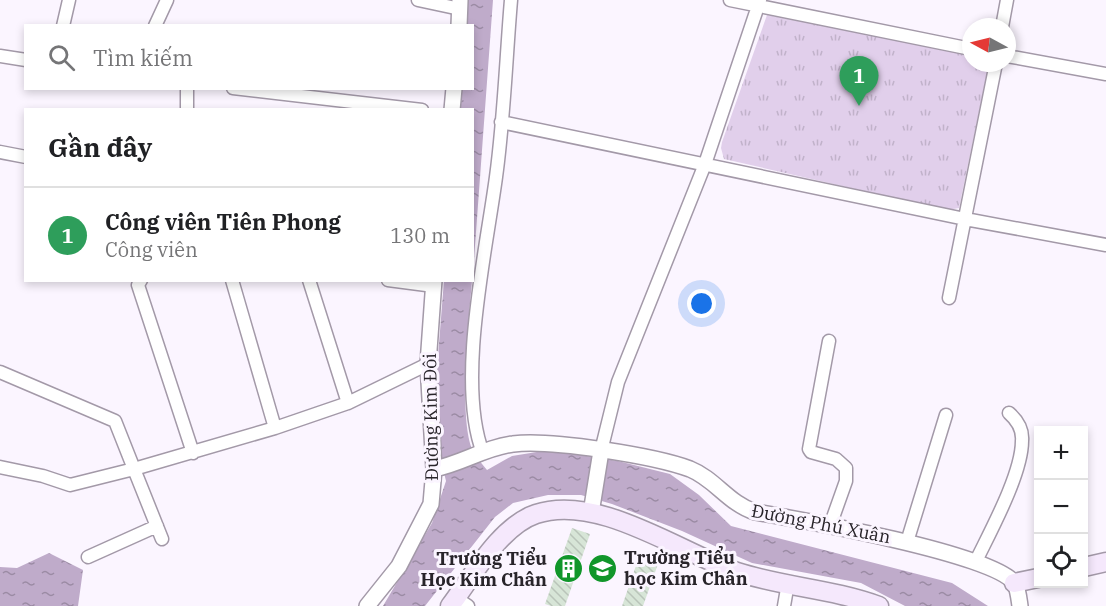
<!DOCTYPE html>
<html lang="vi">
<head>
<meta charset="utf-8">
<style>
	:root { --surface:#fff; --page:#f2f2f2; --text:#202124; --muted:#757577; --line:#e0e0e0; --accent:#d93025 }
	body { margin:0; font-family:"IBM Plex Serif",serif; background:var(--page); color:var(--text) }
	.controls { position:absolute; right:18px; bottom:18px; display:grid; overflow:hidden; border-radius:0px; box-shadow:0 3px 9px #0003 }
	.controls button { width:54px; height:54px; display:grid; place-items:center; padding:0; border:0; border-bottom:2px solid var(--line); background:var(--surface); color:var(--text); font:30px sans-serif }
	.compass { position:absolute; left:962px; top:18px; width:54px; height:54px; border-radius:50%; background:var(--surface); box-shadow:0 3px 9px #0003; rotate:277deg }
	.you { position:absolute; left:702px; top:304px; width:21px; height:21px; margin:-15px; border:4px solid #fff; border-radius:50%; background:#1a73e8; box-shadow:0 0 0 9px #1a73e833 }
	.badge { display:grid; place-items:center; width:39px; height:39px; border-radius:50%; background:var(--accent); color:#fff; font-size:20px; font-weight:700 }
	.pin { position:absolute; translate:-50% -50px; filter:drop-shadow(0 2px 3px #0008) }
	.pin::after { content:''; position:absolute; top:32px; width:21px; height:18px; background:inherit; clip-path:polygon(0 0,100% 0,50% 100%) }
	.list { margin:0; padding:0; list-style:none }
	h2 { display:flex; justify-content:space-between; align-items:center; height:78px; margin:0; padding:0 24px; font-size:26px }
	h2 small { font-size:20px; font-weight:400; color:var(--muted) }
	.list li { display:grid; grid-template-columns:39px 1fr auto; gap:18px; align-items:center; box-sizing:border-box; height:96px; padding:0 24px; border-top:2px solid var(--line) }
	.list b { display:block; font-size:22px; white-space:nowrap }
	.list p { margin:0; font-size:20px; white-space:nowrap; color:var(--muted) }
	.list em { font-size:20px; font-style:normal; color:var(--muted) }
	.icon { flex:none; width:33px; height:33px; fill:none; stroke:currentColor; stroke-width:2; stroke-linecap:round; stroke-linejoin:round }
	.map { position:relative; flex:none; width:1106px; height:606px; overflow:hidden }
	.search { position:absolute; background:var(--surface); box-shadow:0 3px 9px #0003; left:24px; top:24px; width:450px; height:66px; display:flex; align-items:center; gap:15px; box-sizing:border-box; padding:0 21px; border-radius:0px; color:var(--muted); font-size:22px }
	.panel { position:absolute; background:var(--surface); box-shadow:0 3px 9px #0003; left:24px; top:108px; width:450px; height:174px; border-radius:0px }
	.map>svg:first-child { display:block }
	.park { fill:url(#park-tufts) }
	.water { fill:url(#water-ripples) }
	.building { fill:url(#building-back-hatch) }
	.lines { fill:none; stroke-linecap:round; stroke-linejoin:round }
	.minor-casing { stroke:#a399a8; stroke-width:15 }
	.tertiary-casing { stroke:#a399a8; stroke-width:18 }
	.secondary-casing { stroke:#a399a8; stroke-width:21 }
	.minor { stroke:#fff; stroke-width:12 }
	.tertiary { stroke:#fff; stroke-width:15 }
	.secondary { stroke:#f5e8fc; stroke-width:18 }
	.labels { text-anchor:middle; stroke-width:6; stroke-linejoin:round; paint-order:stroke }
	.street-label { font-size:18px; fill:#28242a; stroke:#fbf5ff }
	.poi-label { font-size:18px; font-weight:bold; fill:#28242a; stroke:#fbf5ff; text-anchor:start }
</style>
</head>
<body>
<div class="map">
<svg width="1106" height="606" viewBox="0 0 1106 606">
	<defs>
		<pattern id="park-tufts" width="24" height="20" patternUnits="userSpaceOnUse" patternTransform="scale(1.5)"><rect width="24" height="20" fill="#e1cfeb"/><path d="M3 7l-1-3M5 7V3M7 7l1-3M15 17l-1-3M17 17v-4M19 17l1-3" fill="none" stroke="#c1b2ca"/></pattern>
		<pattern id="water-ripples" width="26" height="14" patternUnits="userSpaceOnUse" patternTransform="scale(1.5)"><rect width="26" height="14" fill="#bfabca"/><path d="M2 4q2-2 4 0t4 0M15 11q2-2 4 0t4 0" fill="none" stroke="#9b8ba4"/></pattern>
		<pattern id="building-back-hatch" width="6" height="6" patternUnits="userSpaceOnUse" patternTransform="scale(1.5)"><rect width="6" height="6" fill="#d7e5d7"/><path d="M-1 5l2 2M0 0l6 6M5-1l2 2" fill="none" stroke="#b9c4b9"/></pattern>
	</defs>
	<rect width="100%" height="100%" fill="#fbf5ff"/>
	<path class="park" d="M767,15L971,54V63H989L959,208L948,210L724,159L721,148L722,142Z"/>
	<path class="water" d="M465,0H493L473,273L472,110H456L458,89L472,88V26L463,25Z
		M444,280L472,281C469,317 458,421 473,451C477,458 482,464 487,470L512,456L549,450L618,461L670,474L699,495L731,526L952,583L988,606H905L861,583L752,563L682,531L612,504L581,495H548L513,503L495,517L425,606H383L432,523L446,481L439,452L437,418V369Z
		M49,553L83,570L78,606H0V567L17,568Z"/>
	<path class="building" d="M572,528L590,534L565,606H551L545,604Z
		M639,557L658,564L643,606H622Z"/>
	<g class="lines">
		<defs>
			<path id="minor" d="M418,0L460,9
				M730,0L971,49
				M63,26L69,0
				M155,26L167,0
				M1002,27L1007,0
				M0,56L26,60
				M1007,56L1106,74
				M233,88L422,110
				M187,110V88
				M501,122L965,219L1106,245
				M0,152L26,157
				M141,280L138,285L193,453
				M232,280L275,428
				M309,280L348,403
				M388,280L434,286
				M949,298L996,63
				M829,341L809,449L811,452L836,459L846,468V481L830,526
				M0,372L115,421L134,469L70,485L43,476L0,467
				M601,451L618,382L705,164L760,0
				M483,453C456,383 486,252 496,177C504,119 506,59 511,0
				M162,539L134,469L275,428L348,403L428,364
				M907,542L946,415
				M88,557L157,526
				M975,563C990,532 1022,474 1022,441C1023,430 1017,420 1009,413
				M456,598L468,606
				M784,606L788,583"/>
			<path id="tertiary" d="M459,26L460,0
				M452,110L454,88
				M434,469C461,464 486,447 513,444C550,439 655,456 690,469C715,479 729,504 755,512C796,519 997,554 1015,584C1018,589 1019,599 1020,606
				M591,513L601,451
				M367,606L399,566L431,504L434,469L428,364L434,280"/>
			<path id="secondary" d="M1084,567L1106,562
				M1014,583L1038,578
				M450,606C472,577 500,526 536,514C598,493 681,553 737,572C784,587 833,589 879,606"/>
		</defs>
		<use href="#minor" class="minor-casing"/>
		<use href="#tertiary" class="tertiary-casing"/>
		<use href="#secondary" class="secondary-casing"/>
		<use href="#minor" class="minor"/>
		<use href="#tertiary" class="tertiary"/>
		<use href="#secondary" class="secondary"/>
	</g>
	<defs>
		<symbol id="school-disc" viewBox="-11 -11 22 22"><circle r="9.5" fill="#11962a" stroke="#fbf5ff"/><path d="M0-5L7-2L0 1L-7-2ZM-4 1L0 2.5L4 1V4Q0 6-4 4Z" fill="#fff"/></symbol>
		<symbol id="building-disc" viewBox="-11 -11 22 22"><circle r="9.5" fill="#11962a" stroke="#fbf5ff"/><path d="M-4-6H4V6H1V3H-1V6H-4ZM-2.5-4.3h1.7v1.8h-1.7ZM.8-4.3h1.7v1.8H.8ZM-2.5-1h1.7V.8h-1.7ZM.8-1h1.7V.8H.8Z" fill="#fff"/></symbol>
	</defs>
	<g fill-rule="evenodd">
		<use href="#school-disc" x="586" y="552" width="33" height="33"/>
		<use href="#building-disc" x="552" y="552" width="33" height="33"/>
	</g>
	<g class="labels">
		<g class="street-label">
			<text transform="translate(431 417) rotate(-91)" y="6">Đường Kim Đôi</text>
			<text transform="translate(821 524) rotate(11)" y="6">Đường Phú Xuân</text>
		</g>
		<g class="poi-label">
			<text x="624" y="564">Trường Tiểu<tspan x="624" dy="21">học Kim Chân</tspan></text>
			<text x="547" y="565" text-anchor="end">Trường Tiểu<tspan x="547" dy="21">Học Kim Chân</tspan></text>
		</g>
	</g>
</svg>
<div class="controls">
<button>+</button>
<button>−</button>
<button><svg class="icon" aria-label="locate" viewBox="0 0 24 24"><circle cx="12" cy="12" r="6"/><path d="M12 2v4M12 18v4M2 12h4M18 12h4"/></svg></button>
</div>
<svg class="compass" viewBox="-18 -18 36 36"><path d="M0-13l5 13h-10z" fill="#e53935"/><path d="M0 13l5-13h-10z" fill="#757577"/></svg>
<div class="you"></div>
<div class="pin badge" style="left:859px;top:106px;background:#2e9e5b">1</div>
<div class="search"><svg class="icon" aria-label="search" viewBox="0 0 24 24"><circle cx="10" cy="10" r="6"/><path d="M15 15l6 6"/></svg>Tìm kiếm</div>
<section class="panel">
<h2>Gần đây<small></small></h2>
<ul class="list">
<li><span class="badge" style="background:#2e9e5b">1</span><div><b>Công viên Tiên Phong</b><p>Công viên</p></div><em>130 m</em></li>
</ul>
</section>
</div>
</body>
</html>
